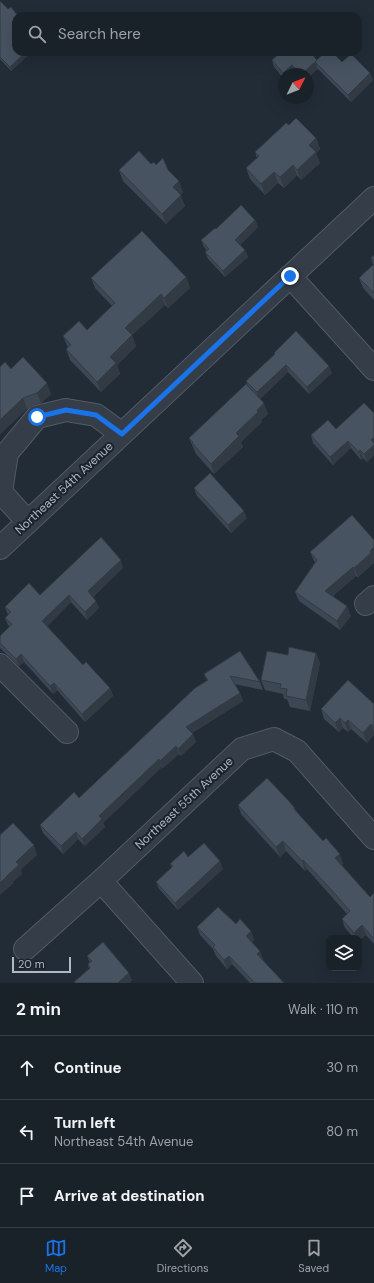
<!DOCTYPE html>
<html lang="en">
<head>
<meta charset="utf-8">
<style>
	:root { --surface:#192129; --page:#222931; --text:#f1f3f6; --muted:#9fa3a8; --line:#373e46; --accent:#1a73e8 }
	body { margin:0; font-family:"DM Sans",sans-serif; background:var(--page); color:var(--text) }
	.controls { position:absolute; right:12px; bottom:12px; display:grid; overflow:hidden; border-radius:8px; box-shadow:0 4px 16px #0002 }
	.controls button { width:36px; height:36px; display:grid; place-items:center; padding:0; border:0; border-bottom:1px solid var(--line); background:var(--surface); color:var(--text); font:20px sans-serif }
	.compass { position:absolute; left:278px; top:68px; width:36px; height:36px; border-radius:50%; background:var(--surface); box-shadow:0 4px 16px #0002; rotate:47deg }
	.scale { position:absolute; left:12px; bottom:10px; width:59px; box-sizing:border-box; padding-left:4px; border:2px solid #afb8c4; border-top:0; font-size:11px; line-height:14px; white-space:nowrap; color:#afb8c4; -webkit-text-stroke:3px #1a232c; paint-order:stroke }
	.stop { position:absolute; width:12px; height:12px; margin:-9px; border:3px solid #1a73e8; border-radius:50%; background:#fff }
	.stop.end { background:#1a73e8; border-color:#fff; box-shadow:0 1px 4px #0008 }
	.list { margin:0; padding:0; list-style:none }
	h2 { display:flex; justify-content:space-between; align-items:center; height:52px; margin:0; padding:0 16px; font-size:17px }
	h2 small { font-size:13px; font-weight:400; color:var(--muted) }
	.list li { display:grid; grid-template-columns:26px 1fr auto; gap:12px; align-items:center; box-sizing:border-box; height:64px; padding:0 16px; border-top:1px solid var(--line) }
	.list b { display:block; font-size:15px; white-space:nowrap }
	.list p { margin:0; font-size:13px; white-space:nowrap; color:var(--muted) }
	.list em { font-size:13px; font-style:normal; color:var(--muted) }
	.icon { flex:none; width:22px; height:22px; fill:none; stroke:currentColor; stroke-width:2; stroke-linecap:round; stroke-linejoin:round }
	.map { position:relative; flex:none; width:374px; height:983px; overflow:hidden }
	.search { position:absolute; background:var(--surface); box-shadow:0 4px 16px #0002; left:12px; right:12px; top:12px; height:44px; display:flex; align-items:center; gap:10px; box-sizing:border-box; padding:0 14px; border-radius:12px; color:var(--muted); font-size:15px }
	.sheet { height:244px; background:var(--surface) }
	nav { display:flex; justify-content:space-around; align-items:center; box-sizing:border-box; height:56px; border-top:1px solid var(--line); background:var(--surface); font-size:11px; color:var(--muted) }
	nav a { display:grid; justify-items:center; gap:2px }
	nav .on { color:var(--accent) }
	.map>svg:first-child { display:block }
	.lines { fill:none; stroke-linecap:round; stroke-linejoin:round }
	.minor-casing { stroke:#525b65; stroke-width:24 }
	.minor { stroke:#353d48; stroke-width:22 }
	.wall { fill:#3d4753 }
	.shaded-wall { fill:#323a44 }
	.building { fill:#475361; stroke:#323a44 }
	.route { stroke:#1a73e8; stroke-width:5 }
	.labels { text-anchor:middle; stroke-width:4; stroke-linejoin:round; paint-order:stroke }
	.street-label { font-size:12px; fill:#afb8c4; stroke:#1a232c }
</style>
</head>
<body>
<div class="map">
<svg width="374" height="983" viewBox="0 0 374 983">
	<rect width="100%" height="100%" fill="#212c37"/>
	<g class="lines">
		<defs>
			<path id="minor" d="M290,276L374,369
				M0,491L28,522
				M1,492L7,453L37,417L66,410L96,415L122,434
				M0,548L374,198
				M366,604L374,597
				M0,665L67,732
				M101,881L192,983
				M25,949L101,881L242,749L274,739L297,751L374,838"/>
		</defs>
		<use href="#minor" class="minor-casing"/>
		<use href="#minor" class="minor"/>
	</g>
	<path class="wall" d="M0,1L16,52H32L11,71L0,59Z
		M277,52H310L317,60L342,62L370,73L373,80L351,102L318,69L308,74H296L295,72L284,74V79L274,67L272,60L278,55Z
		M289,125L316,138L320,149L316,153L320,163L301,180L297,175L284,188L278,183L265,195L250,179L246,168L257,158L255,152Z
		M151,164L156,165L168,170L183,192L180,195L185,206L166,224L123,181L119,170Z
		M255,220L258,227L240,245L245,250L248,257L225,277L208,259L205,252L207,251L204,247L201,240L216,229Z
		M374,255V300L363,288L359,278L373,265L371,258Z
		M186,277L190,288L168,308L165,305L132,335L136,346L117,365L120,374L101,392L70,360L66,349L68,348L63,336L87,330L112,306L95,288L91,278Z
		M274,353L332,373L309,394L288,372L260,399L268,414L261,420L262,422L241,442L243,447L214,474L196,454L189,438L248,387L246,381L274,355Z
		M0,367L11,369L51,394L41,403L27,409L0,434Z
		M374,413V455L367,462L363,458L361,460L351,448L333,465L313,443L311,435L336,429Z
		M194,488L247,518L231,533L197,496Z
		M374,540V563L358,577L356,576L333,596L351,616L340,630L299,601L295,592L315,563L310,552Z
		M123,568L93,597L99,608L87,620L71,602L47,626L83,665L110,688L113,696L85,722L57,690L53,694L24,662L19,666L0,648V636L10,627L8,625L5,618L8,615L5,607L40,595Z
		M240,651L260,682L263,690L234,684L240,693L243,701L192,733L196,742L181,756L179,754L163,768L162,767L103,823L105,827L85,846L78,839L63,854L43,833L40,825L79,798L207,681L204,674Z
		M316,653L320,663L310,711L290,707L287,699H284L283,694L265,690L261,680L288,655Z
		M374,704V735L367,743L351,729L348,732L343,728L339,732L324,719L321,709Z
		M238,805L294,807L296,811L343,863L342,865L370,897L374,893V944L366,935L359,938H354L345,928L342,919L347,914L307,869L305,871L286,851L280,857L241,814Z
		M188,857L223,869L178,910L159,889L156,882L172,868L170,864Z
		M236,924L251,931L254,940L251,942L260,951L263,960L284,983H250L232,964L227,969L216,956L213,949L200,935L197,927Z
		M87,956L132,980L129,983H75L74,982L89,969L88,964L90,963Z"/>
	<path class="shaded-wall" d="M26,52H32L11,71L10,67Z
		M317,60L315,62L318,69L308,78V74H302Z
		M292,65L295,72L293,74H284V76L283,73Z
		M370,73L373,80L351,102L348,95Z
		M316,138L320,149L316,153L320,163L301,180L297,170L309,145Z
		M293,165L297,175L284,188L280,177Z
		M274,172L278,183L265,195L261,184Z
		M179,181L183,192L177,198L173,187Z
		M181,195L185,206L166,224L162,214Z
		M255,220L258,227L238,247L235,240Z
		M245,250L248,257L225,277L223,271Z
		M186,277L190,288L168,308L164,298Z
		M161,294L165,305L132,335L136,346L117,365L120,374L101,392L97,382L125,328Z
		M286,365L288,372L259,399L257,392Z
		M329,366L332,373L309,394L307,387Z
		M47,383L51,394L41,403L37,393Z
		M23,398L27,409L0,434V420Z
		M264,403L268,414L261,420L262,422L241,442L243,447L214,474L211,464L236,433L257,410Z
		M374,437V455L367,462L364,454L371,440Z
		M348,441L351,448L333,465L330,457Z
		M360,450L363,458L361,460L359,452Z
		M244,511L247,518L231,533L228,525Z
		M374,547V563L358,577L354,568L370,551Z
		M121,560L123,568L91,599L88,591Z
		M353,567L356,576L328,600L325,591Z
		M69,595L71,602L45,629L42,621Z
		M96,601L99,608L87,620L85,612Z
		M347,606L351,616L340,630L337,621Z
		M316,653L320,663L310,711L306,700Z
		M21,654L24,662L19,666L16,659Z
		M54,683L57,690L53,694L50,686Z
		M110,688L113,696L85,722L82,714Z
		M240,693L243,701L189,735L186,727Z
		M340,718L343,728L339,732L335,723Z
		M348,720L351,729L348,732L345,723Z
		M371,724L374,732V735L367,743L363,733Z
		M193,734L196,742L181,756L178,749Z
		M176,746L179,754L163,768L160,761Z
		M159,759L162,767L103,823L105,827L85,846L82,839L99,816Z
		M76,832L78,839L63,854L61,846Z
		M283,841L286,851L280,857L276,847Z
		M34,845L37,855L21,870L22,874L13,882L14,883L0,895V883L10,873L16,862Z
		M340,854L343,863L339,867L335,858Z
		M303,860L307,869L305,871L302,861Z
		M220,861L223,869L178,910L175,903Z
		M362,925L366,935L359,941V938H356L354,933Z
		M251,931L254,940L249,945L246,936Z
		M260,951L263,960L257,954Z
		M229,956L232,964L227,969L224,960Z
		M129,973L132,980L129,983H118Z"/>
	<path class="building" d="M0,1L8,9L11,7L18,16H16V52H26L10,67L0,57Z
		M279,52H310L317,60L302,74H301L292,65L283,73L272,60L280,53Z
		M325,52H332L342,62L351,54L370,73L348,95L315,62Z
		M296,118L316,138L309,145L316,152L297,170L293,165L280,177L274,172L261,184L246,168L259,156L255,152L286,123L289,125Z
		M139,151L151,164L154,162L156,165L163,158L168,170L179,181L173,187L181,195L162,214L119,170Z
		M241,205L255,220L235,240L245,250L223,271L205,252L209,249L201,240L215,228L216,229Z
		M142,231L186,277L164,298L161,294L125,328L132,335L110,357L116,363L97,382L66,349L71,345L63,336L79,321L87,330L115,303L91,278Z
		M374,255V261L371,258Z
		M374,264V293L359,278Z
		M296,331L329,366L307,387L286,365L257,392L246,381L275,354L274,353Z
		M23,357L47,383L37,393L23,398L0,420V367L5,362L11,369Z
		M246,384L264,403L257,410L258,412L236,433L239,436L211,464L192,443L193,442L189,438Z
		M364,403L374,413V437L371,440L374,443V445L364,454L360,450L359,452L348,441L330,457L311,435L328,420L336,429Z
		M210,473L244,511L228,525L194,488Z
		M352,515L374,540V547L370,551L371,553L354,568L353,567L325,591L347,606L337,621L295,592L317,560L310,552Z
		M101,537L121,560L88,591L96,601L85,612L69,595L42,621L83,665L86,662L110,688L82,714L54,683L50,686L21,654L16,659L0,643V636L12,624L5,618L11,612L5,607L29,583L40,595Z
		M289,647L316,653L306,700L286,696L287,689L280,688L281,684L261,680L267,651L288,655Z
		M240,651L260,682L230,676L240,693L186,727L193,734L178,749L176,746L160,761L159,759L99,816L102,819L82,839L76,832L61,846L40,825L74,792L79,798L195,688L208,680L204,674Z
		M348,680L374,704V727L371,724L363,733L348,720L345,723L340,718L335,723L321,709Z
		M267,778L287,799L294,807V809L323,841L326,838L340,854L335,858L370,897L374,893V939L362,925L354,933L342,919L350,911L329,887L303,860L302,861L283,841L276,847L238,805Z
		M13,823L34,845L16,862L19,865L10,873L0,883V835Z
		M204,843L220,861L175,903L156,882L173,866L170,864L184,851L188,857Z
		M218,907L236,924L240,919L251,931L246,936L260,951L257,954L284,983H255L229,956L224,960L213,947L215,945L197,927Z
		M103,942L129,973L118,983H76L74,982L90,968L88,964L92,961L87,956Z"/>
	<g class="lines">
		<path class="route" d="M37,417L66,410L96,415L122,434L290,276"/>
	</g>
	<g class="labels">
		<g class="street-label">
			<text transform="translate(64 488) rotate(-43)" y="4">Northeast 54th Avenue</text>
			<text transform="translate(184 803) rotate(-43)" y="4">Northeast 55th Avenue</text>
		</g>
	</g>
</svg>
<div class="controls">
<button><svg class="icon" aria-label="layers" viewBox="0 0 24 24"><path d="M12 4l9 5-9 5-9-5zM3 14l9 5 9-5"/></svg></button>
</div>
<svg class="compass" viewBox="-18 -18 36 36"><path d="M0-13l5 13h-10z" fill="#e53935"/><path d="M0 13l5-13h-10z" fill="#9fa3a8"/></svg>
<div class="scale">20 m</div>
<div class="stop" style="left:37px;top:417px"></div>
<div class="stop end" style="left:290px;top:276px"></div>
<div class="search"><svg class="icon" aria-label="search" viewBox="0 0 24 24"><circle cx="10" cy="10" r="6"/><path d="M15 15l6 6"/></svg>Search here</div>
</div>
<section class="sheet">
<h2>2 min<small>Walk · 110 m</small></h2>
<ul class="list">
<li><svg class="icon" aria-label="ahead" viewBox="0 0 24 24"><path d="M12 20V5M6 11l6-6 6 6"/></svg><div><b>Continue</b></div><em>30 m</em></li>
<li><svg class="icon" aria-label="left" viewBox="0 0 24 24"><path d="M17 20v-9H6M10 6l-5 5 5 5"/></svg><div><b>Turn left</b><p>Northeast 54th Avenue</p></div><em>80 m</em></li>
<li><svg class="icon" aria-label="arrive" viewBox="0 0 24 24"><path d="M6 21V4h12l-3 4 3 4H6"/></svg><div><b>Arrive at destination</b></div></li>
</ul>
</section>
<nav>
<a class="on"><svg class="icon" aria-label="map" viewBox="0 0 24 24"><path d="M3 6l6-2 6 2 6-2v14l-6 2-6-2-6 2zM9 4v14M15 6v14"/></svg>Map</a>
<a><svg class="icon" aria-label="directions" viewBox="0 0 24 24"><path d="M12 3l9 9-9 9-9-9zM9 14v-3h6M13 9l2 2-2 2"/></svg>Directions</a>
<a><svg class="icon" aria-label="saved" viewBox="0 0 24 24"><path d="M7 4h10v16l-5-4-5 4z"/></svg>Saved</a>
</nav>
</body>
</html>
